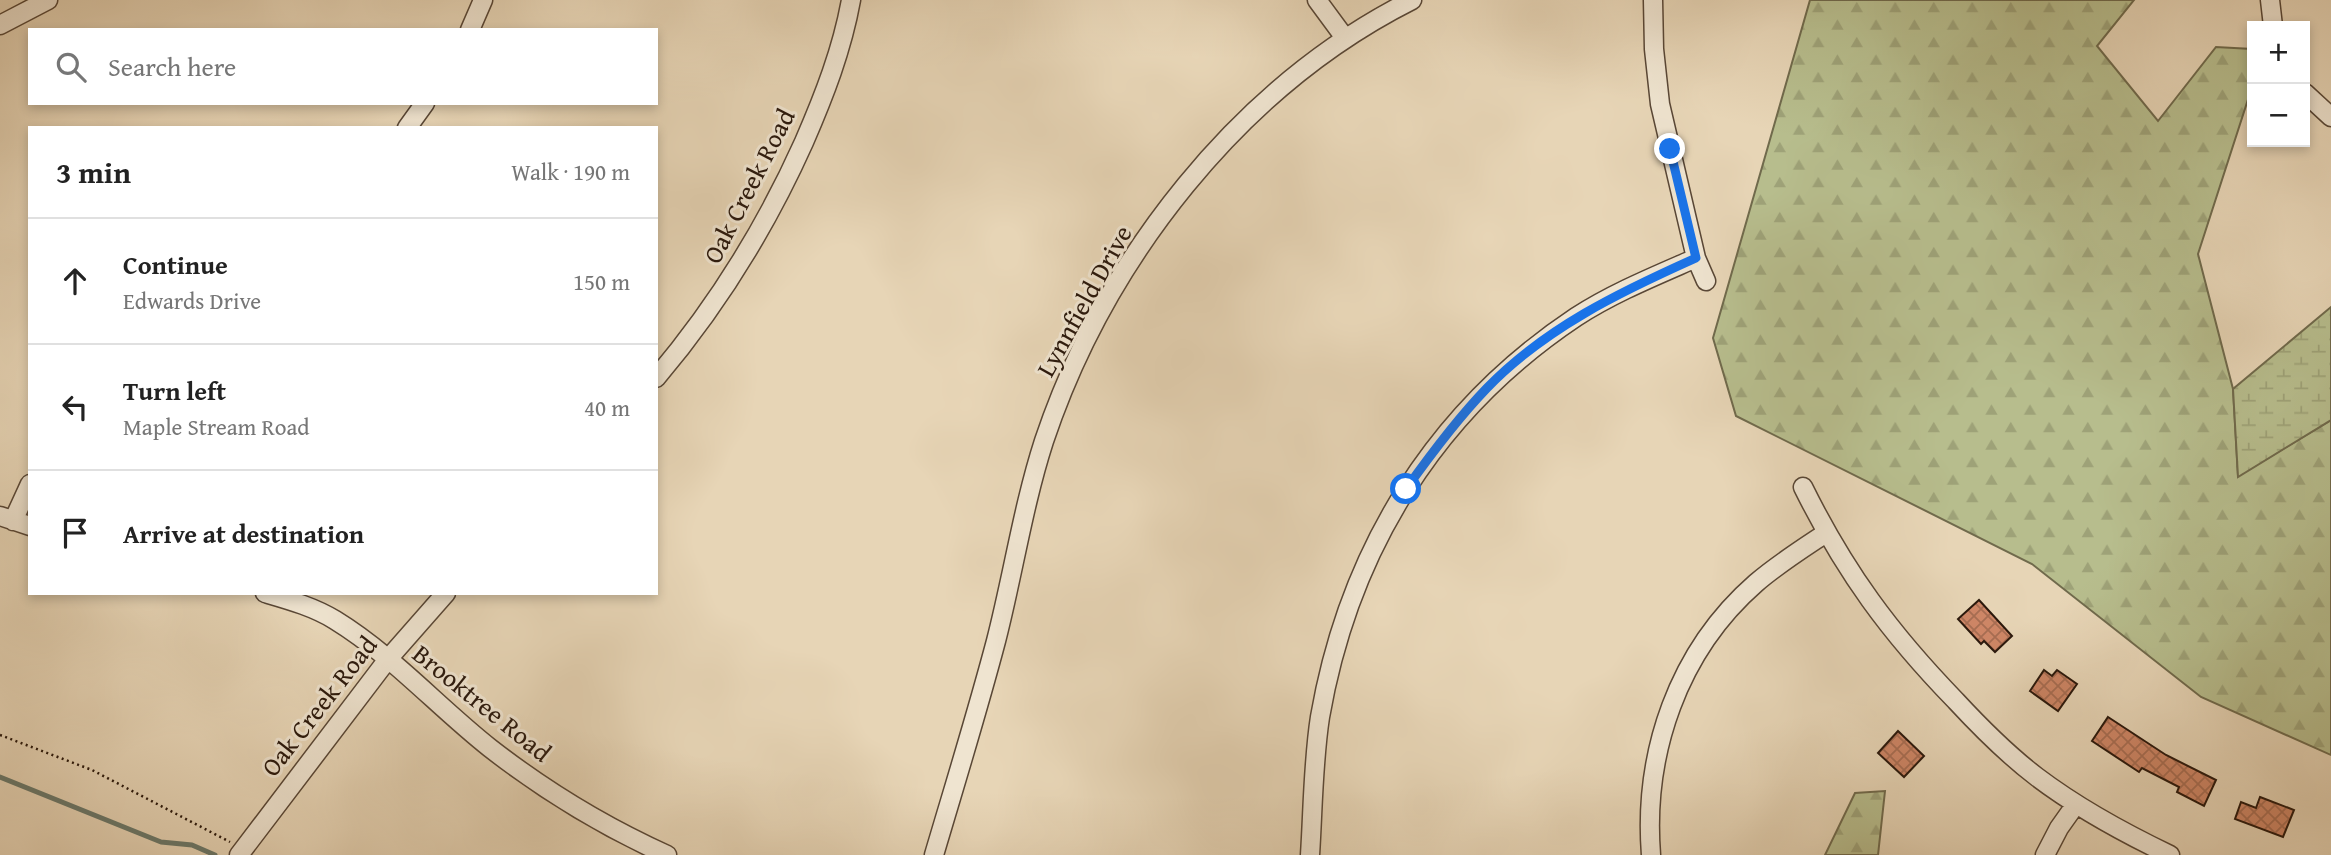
<!DOCTYPE html>
<html lang="en">
<head>
<meta charset="utf-8">
<style>
	:root { --surface:#fff; --page:#f2f2f2; --text:#222; --muted:#767676; --line:#e0e0e0 }
	body { margin:0; font-family:"Gentium Book Plus",serif; background:var(--page); color:var(--text) }
	.controls { position:absolute; right:21px; top:21px; display:grid; overflow:hidden; border-radius:0px; box-shadow:0 4px 10px #0003 }
	.controls button { width:63px; height:63px; display:grid; place-items:center; padding:0; border:0; border-bottom:2px solid var(--line); background:var(--surface); color:var(--text); font:35px sans-serif }
	.stop { position:absolute; width:21px; height:21px; margin:-16px; border:5px solid #1a73e8; border-radius:50%; background:#fff }
	.stop.end { background:#1a73e8; border-color:#fff; box-shadow:0 2px 7px #0008 }
	.list { margin:0; padding:0; list-style:none }
	h2 { display:flex; justify-content:space-between; align-items:center; height:91px; margin:0; padding:0 28px; font-size:30px }
	h2 small { font-size:23px; font-weight:400; color:var(--muted) }
	.list li { display:grid; grid-template-columns:46px 1fr auto; gap:21px; align-items:center; box-sizing:border-box; height:126px; padding:0 28px; border-top:2px solid var(--line) }
	.list b { display:block; font-size:26px; white-space:nowrap }
	.list p { margin:0; font-size:23px; white-space:nowrap; color:var(--muted) }
	.list em { font-size:23px; font-style:normal; color:var(--muted) }
	.icon { flex:none; width:38px; height:38px; fill:none; stroke:currentColor; stroke-width:2; stroke-linecap:round; stroke-linejoin:round }
	.map { position:relative; flex:none; width:2331px; height:855px; overflow:hidden }
	.search { position:absolute; background:var(--surface); box-shadow:0 4px 10px #0003; left:28px; top:28px; width:630px; height:77px; display:flex; align-items:center; gap:18px; box-sizing:border-box; padding:0 24px; border-radius:0px; color:var(--muted); font-size:26px }
	.panel { position:absolute; background:var(--surface); box-shadow:0 4px 10px #0003; left:28px; top:126px; width:630px; height:469px; border-radius:0px }
	.map>svg:first-child { display:block }
	.forest { fill:url(#forest-firs); stroke:#706a4c; stroke-width:2 }
	.wetland { fill:url(#wetland-marsh); stroke:#706a4c; stroke-width:2 }
	.lines { fill:none; stroke-linecap:round; stroke-linejoin:round }
	.stream { stroke:#6b796b; stroke-width:5 }
	.building { fill:url(#building-cross-hatch); stroke:#2a180c; stroke-width:2 }
	.minor-casing { stroke:#594736; stroke-width:21 }
	.path { stroke:#2a180c; stroke-width:2.5; stroke-dasharray:2 3.5; stroke-linecap:butt }
	.minor { stroke:#efe4d0; stroke-width:18 }
	.route { stroke:#1a73e8; stroke-width:9 }
	.labels { text-anchor:middle; stroke-width:6; stroke-linejoin:round; paint-order:stroke }
	.street-label { font-size:26px; fill:#2a180c; stroke:#efe4d0 }
</style>
</head>
<body>
<div class="map">
<svg width="2331" height="855" viewBox="0 0 2331 855">
	<defs>
		<pattern id="forest-firs" width="22" height="20" patternUnits="userSpaceOnUse" patternTransform="scale(1.75)"><rect width="22" height="20" fill="#b7bd8d"/><path d="M5 1l3.5 6h-7zM16 11l3.5 6h-7z" fill="#9ea278"/></pattern>
		<pattern id="wetland-marsh" width="20" height="14" patternUnits="userSpaceOnUse" patternTransform="scale(1.75)"><rect width="20" height="14" fill="#b7bd8d"/><path d="M1 5h8M5 5V1M11 12h8M15 12V8" fill="none" stroke="#9ea278"/></pattern>
		<pattern id="building-cross-hatch" width="8" height="8" patternUnits="userSpaceOnUse" patternTransform="scale(1.75)"><rect width="8" height="8" fill="#ce8666"/><path d="M0 0l8 8M0 8l8-8" fill="none" stroke="#a76d52"/></pattern>
	</defs>
	<rect width="100%" height="100%" fill="#e7d5b6"/>
	<filter id="stains"><feTurbulence type="fractalNoise" baseFrequency=".00286" numOctaves="4"/><feColorMatrix values="0 0 0 0 .2 0 0 0 0 .09 0 0 0 0 .02 0 0 0 .5 -.17"/></filter>
	<radialGradient id="worn" r=".72"><stop offset=".6" stop-color="#630" stop-opacity="0"/><stop offset="1" stop-color="#630" stop-opacity=".3"/></radialGradient>
	<path class="forest" d="M1810,0H2134L2097,46L2158,121L2216,47L2252,49V87L2198,254L2233,389L2238,476L2331,420V755L2201,697L2032,564L1736,416L1713,338Z
		M1885,791L1878,855H1825L1855,793Z"/>
	<path class="wetland" d="M2331,307V420L2238,477L2233,389Z"/>
	<g class="lines">
		<path class="stream" d="M0,777L161,842L192,845L215,855"/>
	</g>
	<path class="building" d="M1979,600L2012,636L1995,652L1984,641L1981,644L1958,619Z
		M2044,670L2052,676L2057,670L2077,684L2058,711L2030,691Z
		M2108,717L2166,755L2216,780L2204,806L2177,792L2179,787L2142,768L2139,772L2092,741Z
		M1898,731L1924,756L1904,777L1878,753Z
		M2260,797L2294,810L2283,837L2235,819L2241,802L2256,808Z"/>
	<g class="lines">
		<defs>
			<path id="minor" d="M1317,0L1345,38
				M1653,0L1654,49L1660,104L1696,258L1706,281
				M2270,0L2273,26
				M0,25L48,0
				M470,30L483,0
				M2305,93L2331,117
				M407,128L425,103
				M656,378C717,306 765,229 804,142C824,96 842,50 851,0
				M1803,487C1845,572 1890,633 1956,701C1981,728 2008,755 2037,777C2078,808 2124,833 2170,855
				M0,516L30,526
				M13,521L30,484
				M265,593C289,600 314,607 335,620C392,655 438,707 490,748C544,790 605,827 667,855
				M239,855L388,659L446,593
				M934,855C955,784 977,713 996,641C1013,575 1023,506 1044,441C1105,259 1239,87 1412,0
				M1310,855C1313,809 1313,762 1320,717C1349,550 1435,411 1576,317C1613,293 1655,276 1696,258
				M1651,855C1643,753 1678,651 1756,583C1778,564 1802,549 1826,533
				M2045,855L2059,828L2076,804"/>
		</defs>
		<use href="#minor" class="minor-casing"/>
		<path class="path" d="M0,735L92,770L230,842"/>
		<use href="#minor" class="minor"/>
	</g>
	<g class="lines">
		<path class="route" d="M1406,489C1431,454 1457,419 1487,388C1545,328 1620,292 1696,258L1670,149"/>
	</g>
	<g class="labels">
		<g class="street-label">
			<text transform="translate(749 186) rotate(-63)" y="9">Oak Creek Road</text>
			<text transform="translate(1084 301) rotate(-61)" y="9">Lynnfield Drive</text>
			<text transform="translate(482 703) rotate(39)" y="9">Brooktree Road</text>
			<text transform="translate(319 706) rotate(-52)" y="9">Oak Creek Road</text>
		</g>
	</g>
	<rect width="100%" height="100%" filter="url(#stains)"/>
	<rect width="100%" height="100%" fill="url(#worn)"/>
</svg>
<div class="controls">
<button>+</button>
<button>−</button>
</div>
<div class="stop" style="left:1406px;top:489px"></div>
<div class="stop end" style="left:1670px;top:149px"></div>
<div class="search"><svg class="icon" aria-label="search" viewBox="0 0 24 24"><circle cx="10" cy="10" r="6"/><path d="M15 15l6 6"/></svg>Search here</div>
<section class="panel">
<h2>3 min<small>Walk · 190 m</small></h2>
<ul class="list">
<li><svg class="icon" aria-label="ahead" viewBox="0 0 24 24"><path d="M12 20V5M6 11l6-6 6 6"/></svg><div><b>Continue</b><p>Edwards Drive</p></div><em>150 m</em></li>
<li><svg class="icon" aria-label="left" viewBox="0 0 24 24"><path d="M17 20v-9H6M10 6l-5 5 5 5"/></svg><div><b>Turn left</b><p>Maple Stream Road</p></div><em>40 m</em></li>
<li><svg class="icon" aria-label="arrive" viewBox="0 0 24 24"><path d="M6 21V4h12l-3 4 3 4H6"/></svg><div><b>Arrive at destination</b></div></li>
</ul>
</section>
</div>
</body>
</html>
